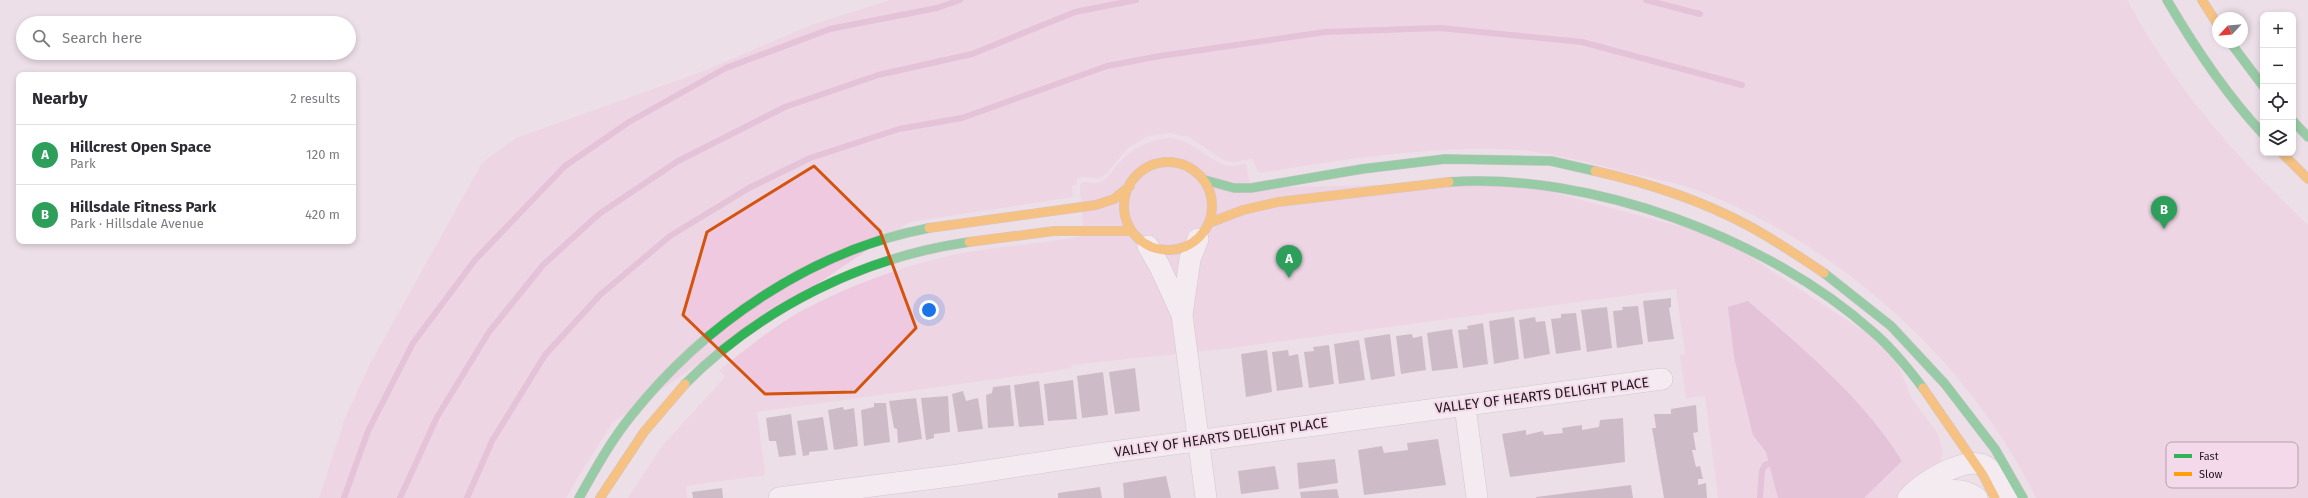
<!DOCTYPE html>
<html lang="en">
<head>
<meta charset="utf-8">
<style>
	:root { --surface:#fff; --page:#f7f7f7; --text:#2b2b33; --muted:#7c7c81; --line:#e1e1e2; --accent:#2563eb }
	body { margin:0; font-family:"Fira Sans",sans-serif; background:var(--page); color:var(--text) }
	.controls { position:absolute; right:12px; top:12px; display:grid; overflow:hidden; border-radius:8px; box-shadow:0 2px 6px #0003 }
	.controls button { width:36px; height:36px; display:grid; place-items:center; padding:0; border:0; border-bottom:1px solid var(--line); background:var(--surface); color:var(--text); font:20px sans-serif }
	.compass { position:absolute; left:2212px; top:12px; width:36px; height:36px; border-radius:50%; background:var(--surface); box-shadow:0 2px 6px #0003; rotate:244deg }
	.you { position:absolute; left:929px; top:310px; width:14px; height:14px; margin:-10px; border:3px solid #fff; border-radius:50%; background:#1a73e8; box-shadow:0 0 0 6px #1a73e833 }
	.badge { display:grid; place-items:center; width:26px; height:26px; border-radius:50%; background:var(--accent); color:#fff; font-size:13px; font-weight:700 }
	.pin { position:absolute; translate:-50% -33px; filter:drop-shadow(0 1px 2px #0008) }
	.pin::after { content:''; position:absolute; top:21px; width:14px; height:12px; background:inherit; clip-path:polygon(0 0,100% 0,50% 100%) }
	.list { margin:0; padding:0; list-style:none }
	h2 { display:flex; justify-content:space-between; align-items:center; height:52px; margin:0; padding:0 16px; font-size:17px }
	h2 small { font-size:13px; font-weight:400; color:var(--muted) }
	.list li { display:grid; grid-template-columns:26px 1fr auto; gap:12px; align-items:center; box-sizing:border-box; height:60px; padding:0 16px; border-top:1px solid var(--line) }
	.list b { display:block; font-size:15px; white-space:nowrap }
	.list p { margin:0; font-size:13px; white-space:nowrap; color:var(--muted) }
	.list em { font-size:13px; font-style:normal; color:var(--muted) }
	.icon { flex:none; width:22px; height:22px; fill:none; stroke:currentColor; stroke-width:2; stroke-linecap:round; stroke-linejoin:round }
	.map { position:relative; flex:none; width:2308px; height:498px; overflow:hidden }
	.search { position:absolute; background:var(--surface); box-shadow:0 2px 6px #0003; left:16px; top:16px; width:340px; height:44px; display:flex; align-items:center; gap:10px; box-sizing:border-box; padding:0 14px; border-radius:22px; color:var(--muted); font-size:15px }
	.panel { position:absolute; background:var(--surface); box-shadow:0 2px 6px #0003; left:16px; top:72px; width:340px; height:172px; border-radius:8px }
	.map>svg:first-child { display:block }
	.green { fill:#eec9e0 }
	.water { fill:#d9a0c6 }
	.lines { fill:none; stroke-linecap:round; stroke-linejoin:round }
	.stream { stroke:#d9a0c6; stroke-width:6 }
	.building { fill:#a793a0 }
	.street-casing { stroke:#b4a9b0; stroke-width:22 }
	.fast-casing { stroke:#b4a9b0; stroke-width:10 }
	.slow-casing { stroke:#b4a9b0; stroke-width:10 }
	.street { stroke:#fcfafc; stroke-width:21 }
	.fast { stroke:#30b455; stroke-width:9 }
	.slow { stroke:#ff9f0a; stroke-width:9 }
	.marked { fill:none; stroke:#d4530e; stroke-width:3; stroke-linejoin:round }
	.labels { text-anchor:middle; stroke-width:4; stroke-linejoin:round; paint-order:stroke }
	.street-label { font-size:14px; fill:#231a20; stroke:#f3d9e9 }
	.key { fill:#f3d9e9; stroke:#b5a0ad; stroke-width:1 }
	.key-label { font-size:11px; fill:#231a20 }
</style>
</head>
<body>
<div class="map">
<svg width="2308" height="498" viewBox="0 0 2308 498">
	<rect width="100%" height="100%" fill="#eddfe8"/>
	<path class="green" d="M890,0H2127C2175,88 2235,156 2308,225V498H2036C1970,362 1842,247 1702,192C1677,182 1648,178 1622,171C1581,161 1542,150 1500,149C1419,147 1338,161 1258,173L1253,159L1232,162L1225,161L1189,137L1169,133L1148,136L1128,148L1106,174L1099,178L1081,177L1077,179L1076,185L1072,186L1073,197L909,222L613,422L581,472L566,498H319L345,418L371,362L482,163L516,138L701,72L814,24Z
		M1170,138C1195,140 1210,164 1231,166C1235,166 1241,164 1246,164L1251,188L1514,182L1720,237L1892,350L1912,399L1938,434L1943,451L1941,459L1942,472L1908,498H1718L1705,396L1686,398L1680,355L1685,354L1676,289L1223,349L1071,365L1072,368L1033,374L757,412L765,475L686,486L687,498H628L662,446L725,377L719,370C747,349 775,325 805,309C851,285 902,266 953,255C996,246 1041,244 1084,236L1080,185L1082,182C1088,182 1096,184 1101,182C1108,178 1112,172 1116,166C1131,149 1147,140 1170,138Z"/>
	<path class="water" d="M1748,301C1804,350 1862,397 1902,461L1864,498H1778L1766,452L1753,435L1734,357L1728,307Z"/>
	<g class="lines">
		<path class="stream" d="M1646,0L1700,14
			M344,498L368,431L413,343L475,260L565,166L629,122L726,68L830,29L937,8L960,0
			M400,498L437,417L489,332L543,265L599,214L678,161L785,107L878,75L972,54L1075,12L1136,0
			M467,498L492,441L545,355L600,295L670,236L749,188L810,158L899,129L962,118L1107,66L1160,56L1325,32L1440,28L1582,42L1742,85
			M1760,498L1762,471L1765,465L1773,463"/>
	</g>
	<path class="building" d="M1671,298V307L1669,308L1674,339L1648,342L1643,301Z
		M1638,306L1643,344L1617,348L1613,311L1623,310L1622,307Z
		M1607,307L1612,348L1587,352L1581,310Z
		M1576,313L1581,350L1556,354L1551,319L1561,318V314Z
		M1514,317L1519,359L1494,364L1489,321Z
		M1535,317L1536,322L1545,321L1550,354L1524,359L1519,320Z
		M1483,323L1488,364L1463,368L1458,330L1468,329L1467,326Z
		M1452,329L1458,368L1432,371L1427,333Z
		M1390,334L1395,376L1371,380L1364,338Z
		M1412,334L1413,338L1422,336L1426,370L1401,374L1396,336Z
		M1359,340L1365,380L1339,384L1334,344Z
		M1329,345L1334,384L1309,388L1304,352L1314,351L1313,347Z
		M1267,350L1272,392L1246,397L1241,354Z
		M1288,350L1289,356L1298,354L1303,387L1277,391L1272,352Z
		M1135,368L1140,411L1115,414L1109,372Z
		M1103,372L1108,415L1082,418L1077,376Z
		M1073,380L1077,419L1048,421L1044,384Z
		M1039,381L1044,425L1019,427L1014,385Z
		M1010,385L1014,426L988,428L986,395L992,393L993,387Z
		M963,391L966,401L978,398L983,429L958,432L952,394Z
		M948,396L950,432L934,434V438L926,440L921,398Z
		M916,398L922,439L898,443L897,429L894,428L889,401Z
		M874,403H886L890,442L864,446L861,410L874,407Z
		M1696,405L1698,432L1693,433L1696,450H1692L1696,467L1700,466L1703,479H1698V485L1706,483L1707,498H1664L1652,428H1656L1654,414H1671V409Z
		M843,407L844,410L854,408L858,446L834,450L828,410Z
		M791,414L796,455L779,457L776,441H769L766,418Z
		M823,417L828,450L809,452V455L803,456L797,421Z
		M1623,418L1625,462L1510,477L1502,434L1526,430V435L1543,431L1544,435L1563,433L1562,428L1582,425V430L1599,427L1600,420Z
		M1438,439L1446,485L1364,495L1358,450L1382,446L1384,453L1408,450L1407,443Z
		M1335,459L1338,483L1299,489L1297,463Z
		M1275,466L1279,489L1241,494L1238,471Z
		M1166,476L1171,498H1124L1123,483Z
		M1631,485L1633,498H1536V497Z
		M1100,487L1102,498H1058V493Z
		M722,488L723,498H693L692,492Z
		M1337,489L1339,498H1301L1300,492Z"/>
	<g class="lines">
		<defs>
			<path id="street" d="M1148,246L1160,267L1182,315L1206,498
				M1182,315L1190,259L1198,239
				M1465,406L1477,498
				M779,498L966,474L1105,453L1662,379
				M1908,498C1922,483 1964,455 1985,466C1996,472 2003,487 2009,498
				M1927,498C1944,490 1961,486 1977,498"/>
			<path id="fast" d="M2167,0C2195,48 2225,93 2263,134
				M2230,42L2263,86
				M2293,121L2308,137
				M1205,180L1234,188H1251L1362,169L1445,159L1551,161L1595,171
				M1449,182C1590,172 1768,238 1873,332C1892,348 1908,368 1923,388
				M1824,273L1891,326L1945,384L1995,449L2023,498
				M685,384C761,308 863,257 969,242
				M579,498C595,470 610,442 631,416C704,324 812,250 929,228"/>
			<path id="slow" d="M2202,0L2218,25
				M2282,153L2308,179
				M1124 206a44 44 0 1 1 88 0a44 44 0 1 1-88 0Z
				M1595,171C1648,183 1701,200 1749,226C1775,240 1800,257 1824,273
				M1209,223L1243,210L1278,202L1449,182
				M929,228L1096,205L1114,199L1130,186
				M969,242L1054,231H1130
				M1923,388L1983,475L1995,498
				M600,498L644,432L685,384"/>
		</defs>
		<use href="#street" class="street-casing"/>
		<use href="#fast" class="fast-casing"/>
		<use href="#slow" class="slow-casing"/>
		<use href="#street" class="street"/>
		<use href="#fast" class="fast"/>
		<use href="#slow" class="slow"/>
	</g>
	<path d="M0 0H2308V498H0ZM814,166L880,231L916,328L855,392L765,394L683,315L707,232Z" fill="#eddfe8" fill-opacity=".55" fill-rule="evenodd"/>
	<path class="marked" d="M814,166L880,231L916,328L855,392L765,394L683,315L707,232Z"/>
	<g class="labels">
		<g class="street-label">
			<text transform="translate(1542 395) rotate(-7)" y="5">VALLEY OF HEARTS DELIGHT PLACE</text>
			<text transform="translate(1221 437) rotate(-8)" y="5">VALLEY OF HEARTS DELIGHT PLACE</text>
		</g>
	</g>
	<rect x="2166" y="442" width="132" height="46" rx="6" class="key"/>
	<rect x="2174" y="454" width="18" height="4" fill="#30b455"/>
	<rect x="2174" y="472" width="18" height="4" fill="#ff9f0a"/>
	<g class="key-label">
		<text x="2199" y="460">Fast</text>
		<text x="2199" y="478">Slow</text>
	</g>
</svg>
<div class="controls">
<button>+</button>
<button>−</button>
<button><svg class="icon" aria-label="locate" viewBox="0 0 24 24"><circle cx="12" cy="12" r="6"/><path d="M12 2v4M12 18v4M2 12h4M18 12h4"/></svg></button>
<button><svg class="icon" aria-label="layers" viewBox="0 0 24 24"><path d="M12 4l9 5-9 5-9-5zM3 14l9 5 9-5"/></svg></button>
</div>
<svg class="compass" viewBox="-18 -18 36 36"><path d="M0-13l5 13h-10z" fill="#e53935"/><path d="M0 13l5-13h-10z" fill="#7c7c81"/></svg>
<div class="you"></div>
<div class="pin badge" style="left:1289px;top:278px;background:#2e9e5b">A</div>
<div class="pin badge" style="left:2164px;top:229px;background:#2e9e5b">B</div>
<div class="search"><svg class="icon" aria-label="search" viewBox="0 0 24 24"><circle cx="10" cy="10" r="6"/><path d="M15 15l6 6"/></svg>Search here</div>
<section class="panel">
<h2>Nearby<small>2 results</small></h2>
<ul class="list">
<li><span class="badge" style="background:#2e9e5b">A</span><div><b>Hillcrest Open Space</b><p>Park</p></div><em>120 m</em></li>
<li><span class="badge" style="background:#2e9e5b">B</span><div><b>Hillsdale Fitness Park</b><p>Park · Hillsdale Avenue</p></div><em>420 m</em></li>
</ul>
</section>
</div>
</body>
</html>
